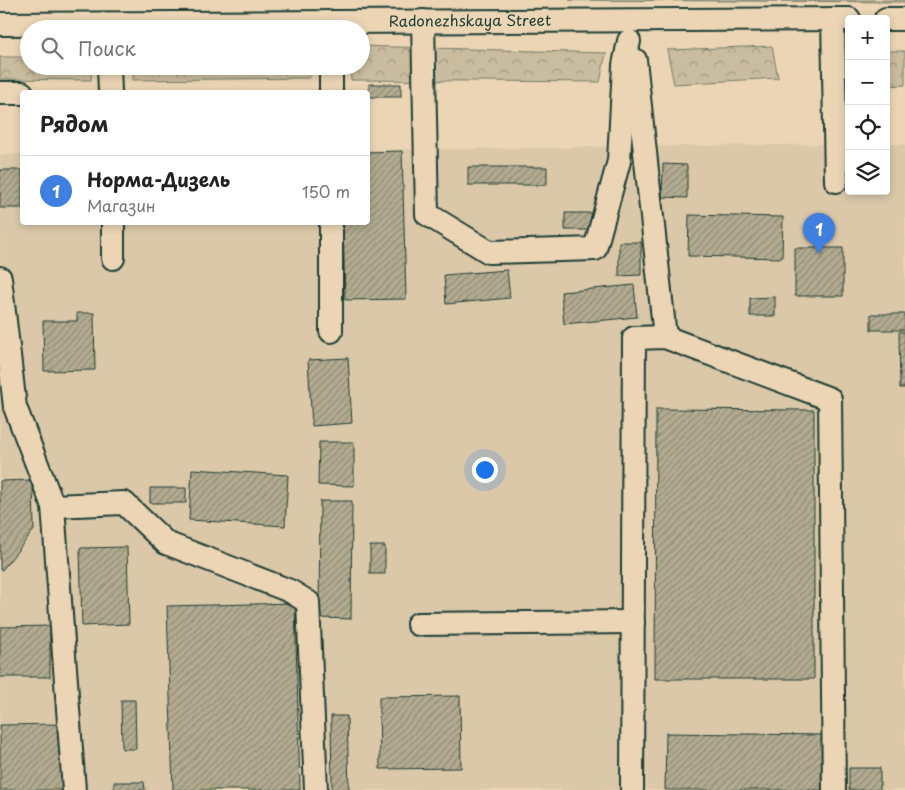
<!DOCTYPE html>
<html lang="ru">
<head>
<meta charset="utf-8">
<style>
	:root { --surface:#fff; --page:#f2f2f2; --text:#222; --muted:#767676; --line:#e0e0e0; --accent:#2563eb }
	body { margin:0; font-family:"Playpen Sans",sans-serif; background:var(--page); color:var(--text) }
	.controls { position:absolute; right:15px; top:15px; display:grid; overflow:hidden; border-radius:5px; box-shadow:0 2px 8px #0003 }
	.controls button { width:45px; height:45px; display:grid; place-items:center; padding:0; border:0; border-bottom:1px solid var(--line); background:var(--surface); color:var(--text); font:25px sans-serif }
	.you { position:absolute; left:484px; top:469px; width:18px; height:18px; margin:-12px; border:4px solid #fff; border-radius:50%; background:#1a73e8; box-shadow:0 0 0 8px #1a73e833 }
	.badge { display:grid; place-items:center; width:32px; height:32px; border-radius:50%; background:var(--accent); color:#fff; font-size:16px; font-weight:700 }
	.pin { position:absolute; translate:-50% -41px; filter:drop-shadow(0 1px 2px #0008) }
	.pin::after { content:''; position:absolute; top:26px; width:18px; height:15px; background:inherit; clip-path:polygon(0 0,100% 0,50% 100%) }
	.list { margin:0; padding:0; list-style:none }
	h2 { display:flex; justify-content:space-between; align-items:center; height:65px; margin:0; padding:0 20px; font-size:21px }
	h2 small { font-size:16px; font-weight:400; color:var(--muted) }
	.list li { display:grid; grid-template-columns:32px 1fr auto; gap:15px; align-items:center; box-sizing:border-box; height:70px; padding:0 20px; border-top:1px solid var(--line) }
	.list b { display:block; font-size:19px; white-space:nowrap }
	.list p { margin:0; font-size:16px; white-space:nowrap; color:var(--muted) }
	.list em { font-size:16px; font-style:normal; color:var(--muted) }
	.icon { flex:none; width:28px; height:28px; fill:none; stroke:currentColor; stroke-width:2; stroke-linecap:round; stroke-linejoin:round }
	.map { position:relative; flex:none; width:905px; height:790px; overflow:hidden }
	.search { position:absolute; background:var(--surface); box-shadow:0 2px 8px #0003; left:20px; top:20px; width:350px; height:55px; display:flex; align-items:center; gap:12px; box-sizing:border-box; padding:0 18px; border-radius:28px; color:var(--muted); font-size:19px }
	.panel { position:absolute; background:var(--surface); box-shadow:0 2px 8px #0003; left:20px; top:90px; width:350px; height:135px; border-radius:5px }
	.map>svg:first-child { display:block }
	.built { fill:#dac8a9 }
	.forest { fill:url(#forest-crowns); stroke:#747c6a }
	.building { fill:url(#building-hatch); stroke:#1f3d34 }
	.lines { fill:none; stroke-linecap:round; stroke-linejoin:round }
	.minor-casing { stroke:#1f3d34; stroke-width:26 }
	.minor { stroke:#ebd5b4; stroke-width:22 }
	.labels { text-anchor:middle; stroke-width:4.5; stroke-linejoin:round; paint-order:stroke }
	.street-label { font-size:15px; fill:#1f3d34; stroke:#ebd5b4 }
</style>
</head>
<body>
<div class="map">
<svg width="905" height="790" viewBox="0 0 905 790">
	<defs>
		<pattern id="forest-crowns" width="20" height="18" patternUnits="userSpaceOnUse" patternTransform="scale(1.25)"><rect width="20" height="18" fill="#cabc9f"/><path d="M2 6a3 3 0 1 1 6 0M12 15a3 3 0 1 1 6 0" fill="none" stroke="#a39a82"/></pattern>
		<pattern id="building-hatch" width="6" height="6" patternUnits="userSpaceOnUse" patternTransform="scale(1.25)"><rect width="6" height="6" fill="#b2ab90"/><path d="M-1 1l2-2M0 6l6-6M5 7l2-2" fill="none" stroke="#908c76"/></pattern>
	</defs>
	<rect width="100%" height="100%" fill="#ebd5b4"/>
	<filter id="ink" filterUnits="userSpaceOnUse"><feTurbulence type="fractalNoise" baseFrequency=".02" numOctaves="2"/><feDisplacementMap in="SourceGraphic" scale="10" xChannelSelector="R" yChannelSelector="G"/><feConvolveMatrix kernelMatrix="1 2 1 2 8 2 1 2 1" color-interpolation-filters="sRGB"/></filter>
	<g filter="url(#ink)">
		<path class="built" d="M849,144V191H886V144H905V790H0V155L22,154V222H368V150Z"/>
		<path class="forest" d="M569,0H905V2Z
			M361,46L606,53L600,82L351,80L350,66H361Z
			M772,46L778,78L674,84L667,50Z
			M886,51H905V85L886,86Z
			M0,57H29V66H92L91,80L0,79Z
			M133,66H309L310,78L133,80Z"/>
		<path class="building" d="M369,84H401V97H369Z
			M402,151L406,299L345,300L343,222H368V152Z
			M663,164L687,165V198L662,197Z
			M468,167H547V185H468Z
			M0,170H22V208H0Z
			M565,213H598V230H565Z
			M689,215L783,217L782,258L688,256Z
			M619,242H641V275L619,276Z
			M795,248H843V296H795Z
			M507,270L510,298L446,304L444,275Z
			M634,285L637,317L564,324L561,292Z
			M775,297V316H750V298Z
			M77,313H94L95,370L44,371L43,321H77Z
			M871,314H905V330H871Z
			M899,332H905V388H900Z
			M348,358L352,423L312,426L308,360Z
			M656,409L814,410V679H655Z
			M319,442H354V486L318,485Z
			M192,469L288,475L285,526L189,520Z
			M33,480L34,530L2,570H0V481Z
			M150,488H186V503H150Z
			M320,501H352L351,619L319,618Z
			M370,546H385V574H370Z
			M127,547L129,624L82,626L80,548Z
			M295,603L300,790H173L167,606Z
			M50,626V677H0V627Z
			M460,696L461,768L380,769L379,697Z
			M121,700H135L136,749H122Z
			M331,716H347L349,790H332Z
			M62,724L64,790H0V725Z
			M666,733L824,735L823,790H665Z
			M849,768H880V790H849Z
			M114,782H144L145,790H114Z"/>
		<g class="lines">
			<defs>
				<g id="minor">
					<path d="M833,19L836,181"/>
					<path d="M886,19H905"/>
					<path d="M423,21L427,214L489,252L595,249L619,161L624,65L629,41"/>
					<path id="s1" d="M0,24L849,19"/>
					<path d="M635,60L665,337"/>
					<path d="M109,66L110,92"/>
					<path d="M331,66V92"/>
					<path d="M0,93H22"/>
					<path d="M113,222V258"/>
					<path d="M331,222V331"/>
					<path d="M0,278L15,407L53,506L124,503L166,543L290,591L308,602L316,790"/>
					<path d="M53,506L74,790"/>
					<path d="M418,624L633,622"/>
					<path d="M632,790L634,338L665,337L830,399L834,790"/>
				</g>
			</defs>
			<use href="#minor" class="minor-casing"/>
			<use href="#minor" class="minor"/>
		</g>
	</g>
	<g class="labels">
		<g class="street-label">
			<text dy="5" stroke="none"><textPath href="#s1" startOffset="470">Radonezhskaya Street</textPath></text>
		</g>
	</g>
</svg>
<div class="controls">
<button>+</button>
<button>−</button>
<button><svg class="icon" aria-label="locate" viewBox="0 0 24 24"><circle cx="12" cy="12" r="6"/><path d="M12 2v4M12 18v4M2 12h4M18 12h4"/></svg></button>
<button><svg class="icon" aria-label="layers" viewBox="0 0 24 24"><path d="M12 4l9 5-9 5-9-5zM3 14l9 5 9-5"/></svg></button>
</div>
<div class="you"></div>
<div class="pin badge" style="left:819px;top:254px;background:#3f7fe0">1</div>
<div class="search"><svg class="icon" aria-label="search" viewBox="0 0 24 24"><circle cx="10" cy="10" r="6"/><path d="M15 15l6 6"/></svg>Поиск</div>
<section class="panel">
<h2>Рядом<small></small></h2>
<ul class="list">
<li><span class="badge" style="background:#3f7fe0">1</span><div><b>Норма-Дизель</b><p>Магазин</p></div><em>150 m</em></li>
</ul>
</section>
</div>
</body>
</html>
